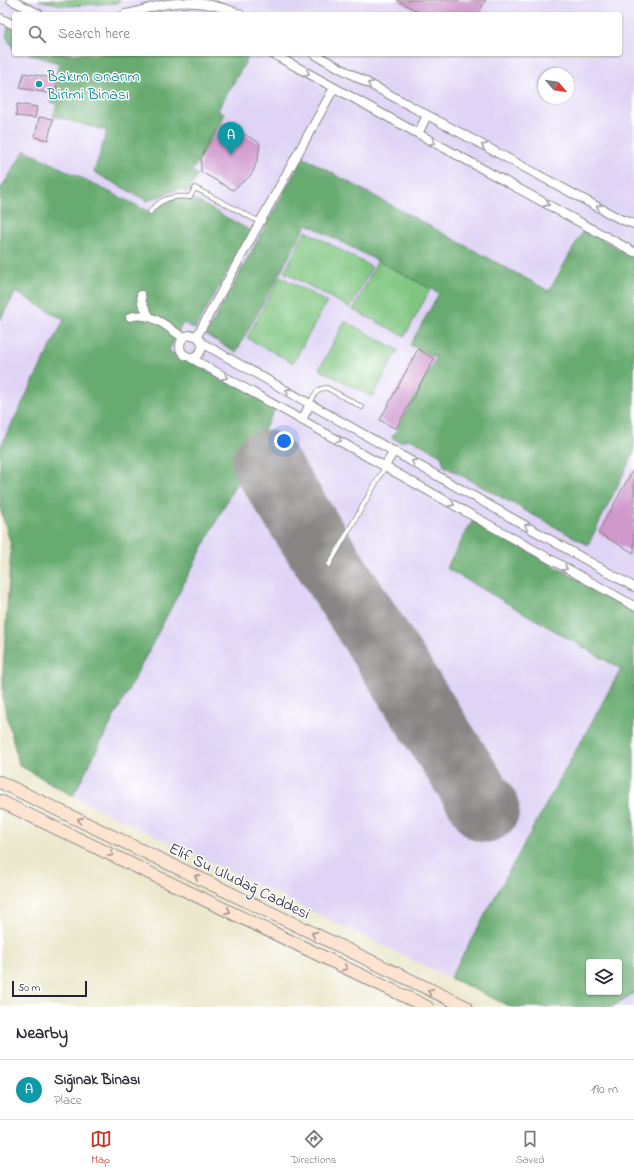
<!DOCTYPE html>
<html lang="en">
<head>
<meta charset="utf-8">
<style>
	:root { --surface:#fff; --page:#f7f7f7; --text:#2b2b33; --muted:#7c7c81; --line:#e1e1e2; --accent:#c8321e }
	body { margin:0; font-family:"Indie Flower",sans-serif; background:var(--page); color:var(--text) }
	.controls { position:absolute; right:12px; bottom:12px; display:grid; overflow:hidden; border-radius:4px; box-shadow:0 1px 3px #0004 }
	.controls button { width:36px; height:36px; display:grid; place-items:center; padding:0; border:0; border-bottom:1px solid var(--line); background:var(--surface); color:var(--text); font:20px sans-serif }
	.compass { position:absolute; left:538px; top:68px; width:36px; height:36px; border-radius:50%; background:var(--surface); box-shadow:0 1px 3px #0004; rotate:119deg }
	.scale { position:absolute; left:12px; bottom:10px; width:75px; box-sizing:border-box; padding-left:4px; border:2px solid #22223b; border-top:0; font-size:11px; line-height:14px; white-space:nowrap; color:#22223b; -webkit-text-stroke:3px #fff; paint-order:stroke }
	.you { position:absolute; left:284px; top:441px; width:14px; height:14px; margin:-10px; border:3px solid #fff; border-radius:50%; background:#1a73e8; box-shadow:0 0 0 6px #1a73e833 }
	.badge { display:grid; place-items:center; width:26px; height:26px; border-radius:50%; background:var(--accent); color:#fff; font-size:13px; font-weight:700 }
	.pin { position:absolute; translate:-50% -33px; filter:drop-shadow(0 1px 2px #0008) }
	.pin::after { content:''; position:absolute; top:21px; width:14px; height:12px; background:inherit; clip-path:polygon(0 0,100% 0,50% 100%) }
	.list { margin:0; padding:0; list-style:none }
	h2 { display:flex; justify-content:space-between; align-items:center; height:52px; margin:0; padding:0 16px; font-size:17px }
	h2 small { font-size:13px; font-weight:400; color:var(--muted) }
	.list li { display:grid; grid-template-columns:26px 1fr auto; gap:12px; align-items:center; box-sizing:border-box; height:60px; padding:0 16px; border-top:1px solid var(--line) }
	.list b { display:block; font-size:15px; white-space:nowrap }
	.list p { margin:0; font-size:13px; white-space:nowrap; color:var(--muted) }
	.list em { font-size:13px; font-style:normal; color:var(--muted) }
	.icon { flex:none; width:22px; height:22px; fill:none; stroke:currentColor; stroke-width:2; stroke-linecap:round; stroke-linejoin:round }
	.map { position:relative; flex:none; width:634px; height:1007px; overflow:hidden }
	.search { position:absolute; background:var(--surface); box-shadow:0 1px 3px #0004; left:12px; right:12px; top:12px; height:44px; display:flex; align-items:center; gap:10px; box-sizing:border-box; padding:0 14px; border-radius:4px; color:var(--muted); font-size:15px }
	.sheet { height:112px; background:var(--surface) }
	nav { display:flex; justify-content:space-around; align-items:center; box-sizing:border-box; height:56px; border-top:1px solid var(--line); background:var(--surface); font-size:11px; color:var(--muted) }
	nav a { display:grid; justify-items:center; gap:2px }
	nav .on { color:var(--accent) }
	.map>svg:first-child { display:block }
	.built { fill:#dfd4f5; fill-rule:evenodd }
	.green { fill:#80c681; stroke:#51745e }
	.forest { fill:#68ab6f; stroke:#456655; fill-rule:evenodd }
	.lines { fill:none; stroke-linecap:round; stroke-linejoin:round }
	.runway { stroke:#878584; stroke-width:67 }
	.building { fill:#d098cd }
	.service-casing { stroke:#878584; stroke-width:5.5 }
	.minor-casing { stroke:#878584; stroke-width:10 }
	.secondary-casing { stroke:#878584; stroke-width:14 }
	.service { stroke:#fff; stroke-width:4 }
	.minor { stroke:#fff; stroke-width:8 }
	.secondary { stroke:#fde4d1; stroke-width:12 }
	.oneway { stroke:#9c9ca7 }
	.oneway2 { stroke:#9a8d8e }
	.culture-dot { fill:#0f9aa8; stroke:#fff; stroke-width:1.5 }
	.labels { text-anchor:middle; stroke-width:3; stroke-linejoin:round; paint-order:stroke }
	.culture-label { font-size:16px; fill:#0d838f; stroke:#fff; text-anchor:start }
	.street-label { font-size:16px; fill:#22223b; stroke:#fff }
</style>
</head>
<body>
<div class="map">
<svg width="634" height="1007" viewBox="0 0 634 1007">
	<rect width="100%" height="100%" fill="#fff"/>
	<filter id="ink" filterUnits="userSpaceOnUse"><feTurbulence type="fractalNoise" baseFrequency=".025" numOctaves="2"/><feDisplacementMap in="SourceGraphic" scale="8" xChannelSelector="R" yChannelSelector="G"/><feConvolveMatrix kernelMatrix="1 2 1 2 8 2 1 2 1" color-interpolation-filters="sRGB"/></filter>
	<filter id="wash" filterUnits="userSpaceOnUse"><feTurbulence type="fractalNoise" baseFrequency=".012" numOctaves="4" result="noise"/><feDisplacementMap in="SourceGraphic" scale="16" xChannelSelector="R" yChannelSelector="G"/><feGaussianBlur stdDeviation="0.9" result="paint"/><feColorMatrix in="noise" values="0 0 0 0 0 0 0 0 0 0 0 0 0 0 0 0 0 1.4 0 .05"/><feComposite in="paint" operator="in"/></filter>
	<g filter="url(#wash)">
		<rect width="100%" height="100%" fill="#ece8cd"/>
		<path class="built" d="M0,0H634V1007H511L54,787L19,765L3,700V670L11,545L0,508ZM14,14H620V54H14ZM544,74H568V98H544ZM589,962H619V992H589Z"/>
		<path class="green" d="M39,0H120L118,3L67,6Z
			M306,231L372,267L350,308L284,272Z
			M378,260L431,288L405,336L353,310Z
			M280,276L327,302L293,363L247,338Z
			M345,321L398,350L372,397L319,369Z"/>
		<path class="forest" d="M8,27L14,29V50L6,36Z
			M28,54H250L218,110L225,114L192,171L198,175L187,193L179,189L147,201L94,172L107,131L53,116L57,104L50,102L59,63Z
			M25,150L150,212L173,198L190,197L251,231L195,329L183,323L169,351L277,405L73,796L19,765L3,700V670L11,545L0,508V447L64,320L16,292L0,320V190Z
			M303,157L549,291L584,229L634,258V453L588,545L444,466L441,455L410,439L400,442L392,438L436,358L410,345L439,293L307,224L236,352L206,335Z
			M473,520L634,611V993L612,1007H511L450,978L621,669L446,568ZM589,962H619V992H589Z"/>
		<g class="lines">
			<path class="runway" d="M265,463L486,809"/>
		</g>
		<g id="blocks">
			<path class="building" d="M397,0H486L478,14H422Z
				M24,73L58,79L55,94L20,88Z
				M17,104L37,107L35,118L16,116Z
				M39,117L53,119L48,140L35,137Z
				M226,124L260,143L258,158L253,172L249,177L233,190L201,172V160L205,148L215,133Z
				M418,349L434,359L396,429L380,420Z
				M634,468V553L598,533Z"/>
		</g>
	</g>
	<g filter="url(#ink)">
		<use href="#blocks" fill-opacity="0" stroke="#878584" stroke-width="1"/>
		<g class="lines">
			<defs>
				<path id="service" d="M150,212C160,198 174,195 190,197L195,188L260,222
					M310,404C314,395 317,388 327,388L362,407
					M329,565L385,467"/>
				<path id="minor" d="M11,0L39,14
					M125,14C139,12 153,6 167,4C192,0 217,4 240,14
					M0,18L14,25
					M273,54L634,252
					M314,54L620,219L634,224
					M418,134L427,115
					M141,295L142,303L149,316
					M130,317C150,310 167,327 184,338
					M180 346a11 11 0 1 1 22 0a11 11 0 1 1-22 0Z
					M197,336L334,88
					M202,343L634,587
					M191,358L634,606
					M302,420L310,404
					M385,466L394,451"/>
				<path id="secondary" d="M0,782L466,1007
					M0,801L427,1007"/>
			</defs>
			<use href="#service" class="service-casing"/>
			<use href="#minor" class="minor-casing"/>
			<use href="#secondary" class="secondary-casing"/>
			<use href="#service" class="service"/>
			<use href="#minor" class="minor"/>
			<use href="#secondary" class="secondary"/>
		</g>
		<defs><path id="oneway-chevron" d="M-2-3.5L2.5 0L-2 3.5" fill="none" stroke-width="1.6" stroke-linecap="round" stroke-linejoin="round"/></defs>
		<g class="oneway">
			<use href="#oneway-chevron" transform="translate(307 73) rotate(29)"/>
			<use href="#oneway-chevron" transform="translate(370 84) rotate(-152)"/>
			<use href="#oneway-chevron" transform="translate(433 142) rotate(29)"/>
			<use href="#oneway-chevron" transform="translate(484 146) rotate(-152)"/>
			<use href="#oneway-chevron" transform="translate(547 204) rotate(29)"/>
			<use href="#oneway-chevron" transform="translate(599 207) rotate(-152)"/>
			<use href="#oneway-chevron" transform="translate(225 377) rotate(29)"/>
			<use href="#oneway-chevron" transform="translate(288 391) rotate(-151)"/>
			<use href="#oneway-chevron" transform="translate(339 440) rotate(29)"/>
			<use href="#oneway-chevron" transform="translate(414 462) rotate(-151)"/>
			<use href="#oneway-chevron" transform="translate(452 504) rotate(29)"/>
			<use href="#oneway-chevron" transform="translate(527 526) rotate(-151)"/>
			<use href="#oneway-chevron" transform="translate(565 568) rotate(29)"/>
		</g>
		<g class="oneway2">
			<use href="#oneway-chevron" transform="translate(80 820) rotate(-154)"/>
			<use href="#oneway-chevron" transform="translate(111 854) rotate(26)"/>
			<use href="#oneway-chevron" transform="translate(197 877) rotate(-154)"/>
			<use href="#oneway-chevron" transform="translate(228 911) rotate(26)"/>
			<use href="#oneway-chevron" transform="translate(314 934) rotate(-154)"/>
			<use href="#oneway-chevron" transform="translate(345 968) rotate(26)"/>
			<use href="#oneway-chevron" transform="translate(430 991) rotate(-156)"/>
		</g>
	</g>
	<circle class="culture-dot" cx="39" cy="84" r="4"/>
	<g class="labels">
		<g class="culture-label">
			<text x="47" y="81">Bakım Onarım<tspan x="47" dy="18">Birimi Binası</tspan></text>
		</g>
		<g class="street-label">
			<text transform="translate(240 880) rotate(26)" y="6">Elif Su Uludağ Caddesi</text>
		</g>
	</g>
</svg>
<div class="controls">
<button><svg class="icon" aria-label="layers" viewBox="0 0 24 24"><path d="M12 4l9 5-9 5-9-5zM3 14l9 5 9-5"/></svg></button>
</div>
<svg class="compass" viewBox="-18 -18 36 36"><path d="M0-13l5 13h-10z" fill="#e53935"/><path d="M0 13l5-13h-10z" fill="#7c7c81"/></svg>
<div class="scale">50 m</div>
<div class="you"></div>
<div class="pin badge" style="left:231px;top:155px;background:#0f9aa8">A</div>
<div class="search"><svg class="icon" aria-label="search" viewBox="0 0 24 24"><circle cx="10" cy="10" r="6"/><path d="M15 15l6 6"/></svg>Search here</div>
</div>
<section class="sheet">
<h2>Nearby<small></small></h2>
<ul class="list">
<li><span class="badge" style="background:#0f9aa8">A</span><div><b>Sığınak Binası</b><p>Place</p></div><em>190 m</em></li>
</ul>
</section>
<nav>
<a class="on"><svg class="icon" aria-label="map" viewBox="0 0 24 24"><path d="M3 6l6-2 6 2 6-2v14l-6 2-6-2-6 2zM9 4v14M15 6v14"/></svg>Map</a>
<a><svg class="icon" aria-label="directions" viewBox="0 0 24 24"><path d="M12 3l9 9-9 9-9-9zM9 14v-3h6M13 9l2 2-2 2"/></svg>Directions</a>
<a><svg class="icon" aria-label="saved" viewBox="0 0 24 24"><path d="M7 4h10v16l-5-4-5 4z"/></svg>Saved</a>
</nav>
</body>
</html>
